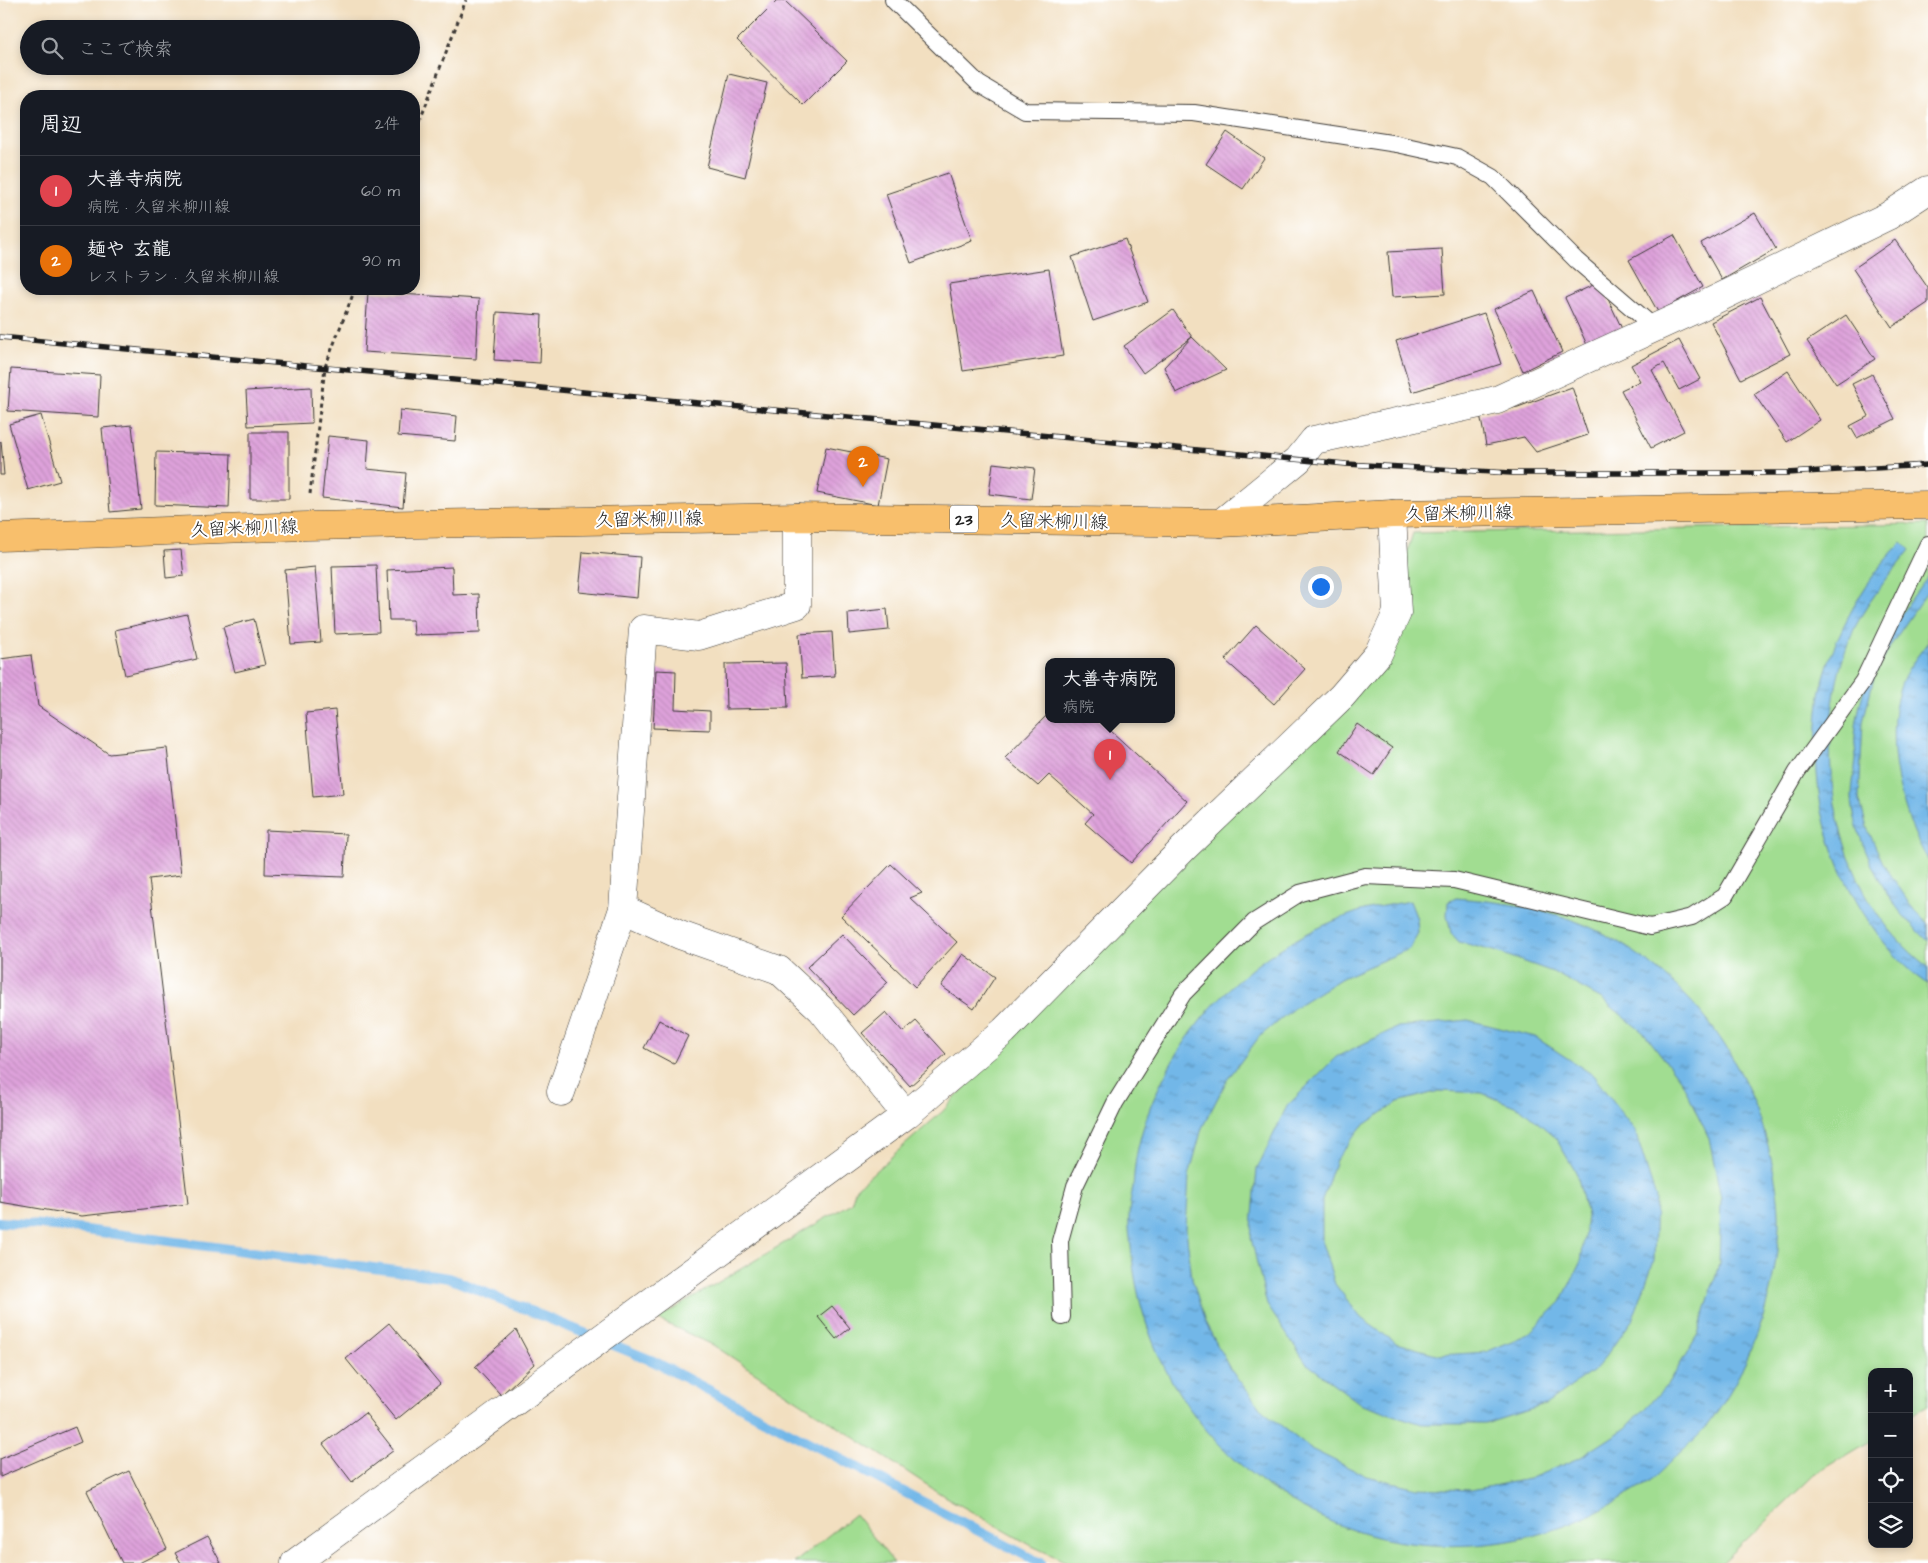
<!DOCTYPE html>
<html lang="ja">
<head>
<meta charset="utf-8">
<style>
	:root { --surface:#171b24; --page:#242831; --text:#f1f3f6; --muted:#9ea1a6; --line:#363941; --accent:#7c3aed }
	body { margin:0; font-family:"Architects Daughter","Klee One",sans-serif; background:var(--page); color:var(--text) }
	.controls { position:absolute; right:15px; bottom:15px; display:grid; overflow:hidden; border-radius:10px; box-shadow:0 2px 8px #0003 }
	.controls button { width:45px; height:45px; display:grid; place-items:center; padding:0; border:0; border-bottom:1px solid var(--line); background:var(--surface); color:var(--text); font:25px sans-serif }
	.you { position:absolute; left:1320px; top:586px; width:18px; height:18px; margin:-12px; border:4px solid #fff; border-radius:50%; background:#1a73e8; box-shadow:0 0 0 8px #1a73e833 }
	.badge { display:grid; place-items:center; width:32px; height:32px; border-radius:50%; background:var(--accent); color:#fff; font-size:16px; font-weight:700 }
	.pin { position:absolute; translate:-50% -41px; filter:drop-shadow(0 1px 2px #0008) }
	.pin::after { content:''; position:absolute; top:26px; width:18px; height:15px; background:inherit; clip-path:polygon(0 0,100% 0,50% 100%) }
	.popup { position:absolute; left:1045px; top:658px; width:130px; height:65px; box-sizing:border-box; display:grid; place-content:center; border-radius:10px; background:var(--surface); filter:drop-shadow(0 1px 4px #0005); font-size:16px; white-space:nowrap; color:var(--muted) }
	.popup b { font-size:19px; color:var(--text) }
	.popup::after { content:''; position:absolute; left:50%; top:100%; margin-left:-10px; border:10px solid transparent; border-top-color:var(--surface) }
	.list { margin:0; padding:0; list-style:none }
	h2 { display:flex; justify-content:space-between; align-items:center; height:65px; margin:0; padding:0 20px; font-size:21px }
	h2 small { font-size:16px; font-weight:400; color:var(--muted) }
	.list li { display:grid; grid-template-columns:32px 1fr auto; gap:15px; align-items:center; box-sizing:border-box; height:70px; padding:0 20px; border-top:1px solid var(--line) }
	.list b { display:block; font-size:19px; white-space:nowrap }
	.list p { margin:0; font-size:16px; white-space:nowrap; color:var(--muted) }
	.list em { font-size:16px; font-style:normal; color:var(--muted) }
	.icon { flex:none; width:28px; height:28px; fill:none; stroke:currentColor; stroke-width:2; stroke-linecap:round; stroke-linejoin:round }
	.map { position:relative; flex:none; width:1928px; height:1563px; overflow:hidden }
	.search { position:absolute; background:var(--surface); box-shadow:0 2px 8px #0003; left:20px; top:20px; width:400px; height:55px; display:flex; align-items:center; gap:12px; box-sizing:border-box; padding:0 18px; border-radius:28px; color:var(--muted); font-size:19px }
	.panel { position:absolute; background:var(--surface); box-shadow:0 2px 8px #0003; left:20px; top:90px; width:400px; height:205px; border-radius:20px }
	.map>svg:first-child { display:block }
	.green { fill:#a1dd91; stroke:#5e7c56 }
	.water { fill:url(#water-ripples); stroke:#476a82; fill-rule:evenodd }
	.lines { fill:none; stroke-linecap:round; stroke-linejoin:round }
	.stream { stroke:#72b7e8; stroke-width:10 }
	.building { fill:url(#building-back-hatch) }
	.service-casing { stroke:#3c3935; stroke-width:18 }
	.minor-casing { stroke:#3c3935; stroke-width:29 }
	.primary-casing { stroke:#3c3935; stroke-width:29 }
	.path { stroke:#3c3935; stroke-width:3; stroke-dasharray:4 4; stroke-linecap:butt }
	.service { stroke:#fff; stroke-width:16 }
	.minor { stroke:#fff; stroke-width:28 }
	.primary { stroke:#f8bf6c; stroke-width:28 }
	.rail-casing { stroke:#1c1c1c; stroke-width:5.5 }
	.rail { stroke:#fff; stroke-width:4; stroke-dasharray:11; stroke-linecap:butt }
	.labels { text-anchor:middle; stroke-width:4; stroke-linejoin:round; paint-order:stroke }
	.shield { fill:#fff; stroke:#606060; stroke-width:1 }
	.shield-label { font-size:16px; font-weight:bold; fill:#1c1c1c }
	.street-label { font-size:18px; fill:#1c1c1c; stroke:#fff }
</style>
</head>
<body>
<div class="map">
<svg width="1928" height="1563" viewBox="0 0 1928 1563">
	<defs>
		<pattern id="water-ripples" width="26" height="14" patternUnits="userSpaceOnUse" patternTransform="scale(1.25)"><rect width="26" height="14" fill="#72b7e8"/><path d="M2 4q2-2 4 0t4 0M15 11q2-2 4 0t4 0" fill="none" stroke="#5d94bb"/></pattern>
		<pattern id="building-back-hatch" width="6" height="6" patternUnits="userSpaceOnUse" patternTransform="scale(1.25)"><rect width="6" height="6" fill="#dea2db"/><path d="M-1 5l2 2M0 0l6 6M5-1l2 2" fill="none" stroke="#be8bbb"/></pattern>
	</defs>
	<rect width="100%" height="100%" fill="#fff"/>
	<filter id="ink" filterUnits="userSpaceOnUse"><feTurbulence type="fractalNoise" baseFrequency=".02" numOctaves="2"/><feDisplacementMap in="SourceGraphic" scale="10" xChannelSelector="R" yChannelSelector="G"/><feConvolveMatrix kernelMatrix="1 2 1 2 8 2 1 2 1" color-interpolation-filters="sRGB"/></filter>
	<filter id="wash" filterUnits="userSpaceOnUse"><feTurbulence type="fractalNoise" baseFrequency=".0096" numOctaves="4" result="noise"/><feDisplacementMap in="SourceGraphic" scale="20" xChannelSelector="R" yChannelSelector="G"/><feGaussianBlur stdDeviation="1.12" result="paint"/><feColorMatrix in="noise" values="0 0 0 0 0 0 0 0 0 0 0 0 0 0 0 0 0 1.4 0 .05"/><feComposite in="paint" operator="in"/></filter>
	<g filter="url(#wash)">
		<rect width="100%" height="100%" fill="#f2dfc0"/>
		<path class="green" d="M1928,524V1406L1909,1417V1372H1872V1440L1814,1475L1722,1563H1069L1032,1546L944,1496L713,1345L657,1319L851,1203L856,1188L942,1112L1405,616L1400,574L1413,533Z
			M855,1514L894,1563H794Z"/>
		<path class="water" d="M1902,542L1910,550C1888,577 1864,605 1850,638C1808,745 1832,895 1928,967V984C1869,944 1824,854 1818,784C1815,757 1816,728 1819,701C1826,649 1864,578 1902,542Z
			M1928,577V591L1891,645L1874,677L1863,722L1859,798L1867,828L1883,863L1914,910L1928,924V941C1919,932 1910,923 1902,914C1880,888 1852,830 1852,796C1852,784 1855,771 1856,759C1856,751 1854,744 1855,736C1860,675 1891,624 1928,577Z
			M1928,642V860C1900,813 1883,740 1900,687C1905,670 1918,656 1928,642Z
			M1456,898C1506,902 1555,909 1600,932C1686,976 1745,1054 1768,1146C1774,1171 1780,1199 1779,1225C1776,1298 1750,1371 1705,1428C1697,1438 1686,1447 1676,1456C1667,1465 1657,1476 1647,1483C1639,1489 1629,1494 1621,1499C1555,1538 1487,1552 1410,1543C1322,1533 1237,1477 1187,1405C1154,1358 1136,1304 1131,1247C1130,1237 1128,1227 1129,1217C1129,1207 1131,1197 1133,1187C1134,1174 1135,1160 1138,1148C1155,1070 1212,990 1280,949C1302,935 1327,923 1352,914C1370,907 1391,905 1410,901L1417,919L1418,933L1409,949L1342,978L1295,1007L1259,1037L1227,1080L1202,1128L1189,1176L1186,1229L1192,1278L1205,1322L1230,1369L1263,1411L1309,1448L1366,1476L1417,1488L1471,1490L1529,1479L1581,1457L1626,1428L1669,1383L1698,1334L1719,1264L1721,1198L1709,1138L1682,1082L1645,1034L1602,999L1553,972L1497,952L1459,942L1451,933L1447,915L1448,902Z
			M1468,1020L1535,1037L1593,1075L1635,1131L1656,1198L1654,1260L1633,1319L1596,1369L1545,1405L1485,1424H1422L1362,1405L1306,1363L1267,1305L1251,1238L1257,1169L1287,1106L1336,1057L1398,1027ZM1439,1091L1482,1093L1522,1109L1555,1137L1577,1174L1587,1216L1581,1261L1561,1302L1528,1334L1486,1352L1440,1355L1396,1343L1361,1318L1335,1284L1322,1243V1200L1336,1160L1362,1126L1398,1102Z"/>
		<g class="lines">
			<path class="stream" d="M0,1222L55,1226L449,1278L653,1361L1040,1563"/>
		</g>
		<g id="blocks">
			<path class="building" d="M777,0H784L847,61L803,105L737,40Z
				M729,74L767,83L745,177L707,167Z
				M1227,132L1264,158L1243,189L1206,164Z
				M948,173L972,241L911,263L886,194Z
				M1755,213L1776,249L1722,280L1701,243Z
				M1674,235L1703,287L1658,312L1629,260Z
				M1125,239L1148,302L1093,321L1072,257Z
				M1895,240L1928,288V303L1892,327L1853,269Z
				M1442,249L1445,294L1392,297L1388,252Z
				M1049,269L1063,356L963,371L949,284Z
				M1600,282L1624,333L1589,349L1565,298Z
				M1534,291L1562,352L1523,371L1494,309Z
				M368,292L479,299L476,359L364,352Z
				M1760,297L1790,354L1741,379L1711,322Z
				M1173,310L1192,337L1226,370L1176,393L1164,367L1192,337L1143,373L1124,346Z
				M497,312L542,315L540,363L494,360Z
				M1484,313L1501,364L1412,392L1396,341Z
				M1846,315L1875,359L1836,384L1807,341Z
				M1679,340L1700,379L1679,390L1664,363L1652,370L1684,431L1651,448L1621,390L1640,381L1631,365Z
				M11,369L100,375L98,417L8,411Z
				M1788,371L1820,420L1787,442L1754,394Z
				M1872,374L1895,419L1857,438L1850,426L1869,416L1852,384Z
				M311,387L312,423L248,426L246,391Z
				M1572,387L1588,435L1536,452L1524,437L1486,445L1480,414L1518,407Z
				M400,410L457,416L455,441L398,436Z
				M41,415L60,481L28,490L9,424Z
				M132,425L141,509L110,512L102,428Z
				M250,432H289V499H250Z
				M328,436L369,440L367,469L406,473L403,507L322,498Z
				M1,441L4,475H0V442Z
				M826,447L887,459L878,505L817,493Z
				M156,452L231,454L229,508L155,505Z
				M993,463L1035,468L1031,499L989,494Z
				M181,550L184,576L166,578L164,551Z
				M583,552L640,557L637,598L579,592Z
				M376,565L379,632L335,634L332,566Z
				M315,567L321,642L291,644L285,570Z
				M452,567L453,595L479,594L480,633L414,635L413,620H389L387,570Z
				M887,609L889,630L849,634L848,613Z
				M187,614L197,659L125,675L115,630Z
				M254,619L265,665L235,672L223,627Z
				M1256,625L1305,669L1274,704L1225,660Z
				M832,632L835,676L802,678L799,634Z
				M31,655L38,706L109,754L167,748L181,875L149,879L188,1204L82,1216L0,1202V659Z
				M786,663L788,708L726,709L725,664Z
				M656,670L676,671L675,709L710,711V730L653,728Z
				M335,710L343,794L313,797L306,713Z
				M1049,713V719H1098L1187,801L1131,863L1085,823L1093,814L1049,775L1038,786L1005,758Z
				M1357,724L1392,748L1374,775L1339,751Z
				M266,830L346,834L344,877L265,874Z
				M891,864L922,893L910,898L957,942L915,987L841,916Z
				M842,934L888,982L853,1015L807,967Z
				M963,954L995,977L974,1009L941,986Z
				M886,1012L903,1032L916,1021L946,1054L910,1086L862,1033Z
				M659,1020L688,1036L674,1064L644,1048Z
				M832,1306L850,1328L836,1339L818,1317Z
				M389,1323L440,1384L396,1420L346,1359Z
				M516,1330L534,1364L501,1395L475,1367Z
				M365,1413L394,1450L352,1482L323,1444Z
				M75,1427L81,1442L0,1477V1459Z
				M129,1471L167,1549L139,1563H122L87,1491Z
				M207,1537L221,1563H181L175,1553Z"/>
		</g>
	</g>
	<g filter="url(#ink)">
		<use href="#blocks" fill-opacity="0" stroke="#3c3935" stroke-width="1"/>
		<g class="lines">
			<defs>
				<path id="service" d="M893,0L979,84L1025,111L1194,113L1397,144L1457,157L1493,177L1576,260L1655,328
					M1062,1317L1060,1241L1075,1186L1115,1103L1183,994L1254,922L1300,893L1365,876L1454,880L1650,927L1692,917L1725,896L1797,772L1863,681L1928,544"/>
				<path id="minor" d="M1221,523L1298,460L1314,440L1497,400L1698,308L1888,216L1928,190
					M623,909L680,935L779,970L821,1009L906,1115
					M561,1092L623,909L643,629L699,636L797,605V517
					M295,1563L906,1115L1004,1031L1184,848L1342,696L1378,654L1397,613L1392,514"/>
				<path id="primary" d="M0,537L307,526L797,517L1221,523L1392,514L1928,505"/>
			</defs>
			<use href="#service" class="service-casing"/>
			<use href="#minor" class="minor-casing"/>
			<use href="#primary" class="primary-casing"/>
			<path class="path" d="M414,136L466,0
				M310,494L325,367L355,289"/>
			<use href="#service" class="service"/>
			<use href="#minor" class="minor"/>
			<use href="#primary" class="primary"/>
			<defs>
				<path id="rail" d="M0,337L1346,464L1512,473H1786L1928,465"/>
			</defs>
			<use href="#rail" class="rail-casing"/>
			<use href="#rail" class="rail"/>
		</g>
	</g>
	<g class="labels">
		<rect class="shield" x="950" y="505.5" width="28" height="27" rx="4"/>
		<g class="shield-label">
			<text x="964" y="525">23</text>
		</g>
		<g class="street-label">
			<text transform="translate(1459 513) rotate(-1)" y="6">久留米柳川線</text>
			<text transform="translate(649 519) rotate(-1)" y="6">久留米柳川線</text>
			<text transform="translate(1054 521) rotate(1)" y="6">久留米柳川線</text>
			<text transform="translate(244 528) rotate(-2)" y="6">久留米柳川線</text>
		</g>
	</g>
</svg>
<div class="controls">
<button>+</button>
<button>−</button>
<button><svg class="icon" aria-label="locate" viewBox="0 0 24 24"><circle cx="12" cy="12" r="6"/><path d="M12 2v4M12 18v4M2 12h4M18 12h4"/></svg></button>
<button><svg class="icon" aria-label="layers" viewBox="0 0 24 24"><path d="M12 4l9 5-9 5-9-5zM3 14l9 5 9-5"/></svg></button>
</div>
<div class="you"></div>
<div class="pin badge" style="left:1110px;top:780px;background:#e0444e">1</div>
<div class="popup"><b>大善寺病院</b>病院</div>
<div class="pin badge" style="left:863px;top:487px;background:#e8710a">2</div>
<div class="search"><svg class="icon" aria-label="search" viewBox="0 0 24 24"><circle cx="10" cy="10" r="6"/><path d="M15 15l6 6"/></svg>ここで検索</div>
<section class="panel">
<h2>周辺<small>2件</small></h2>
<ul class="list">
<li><span class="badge" style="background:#e0444e">1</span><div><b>大善寺病院</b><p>病院 · 久留米柳川線</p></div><em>60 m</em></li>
<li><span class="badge" style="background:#e8710a">2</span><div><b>麺や 玄龍</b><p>レストラン · 久留米柳川線</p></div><em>90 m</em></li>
</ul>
</section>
</div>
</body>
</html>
